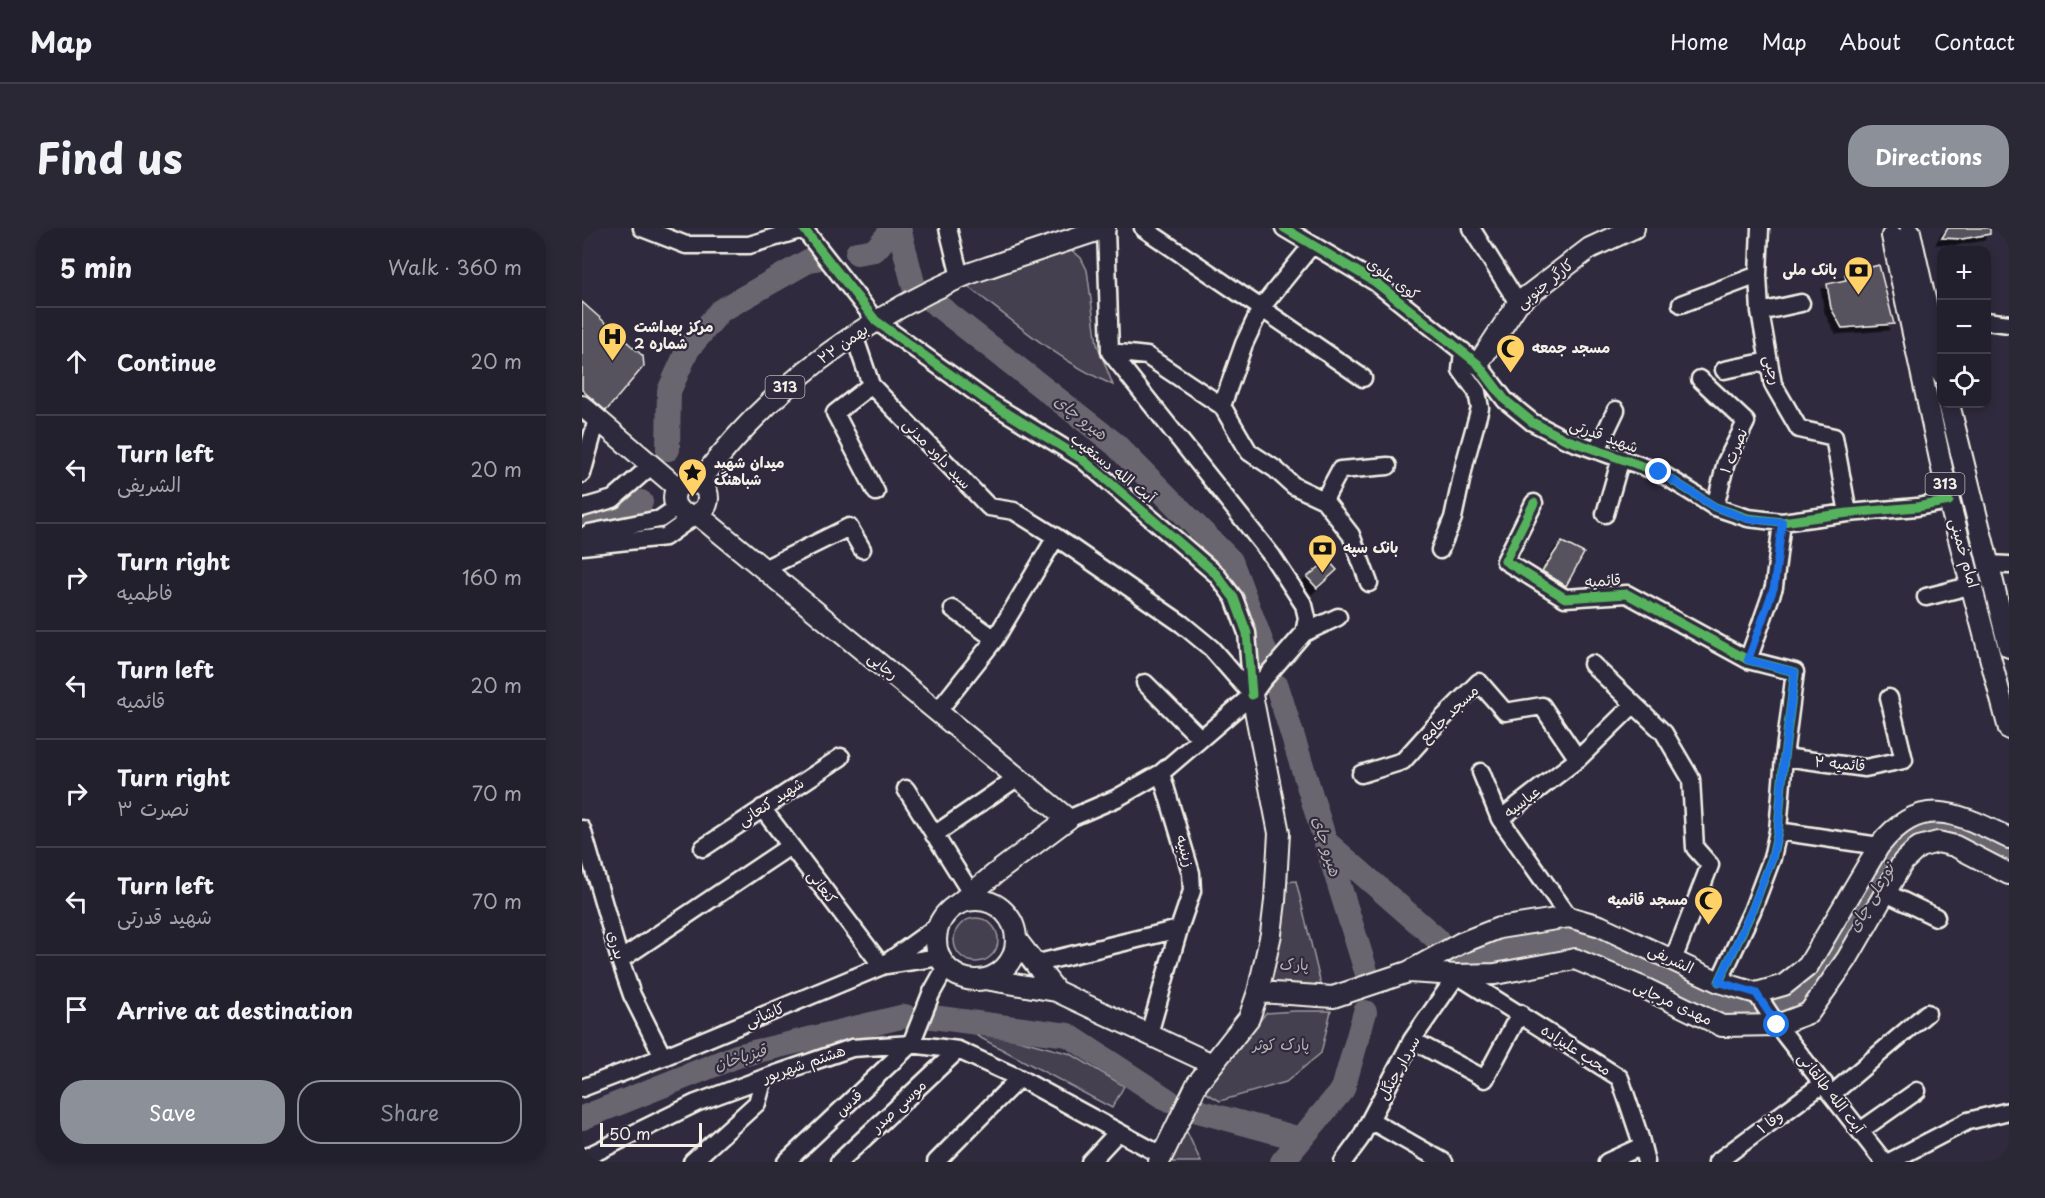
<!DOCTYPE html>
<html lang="en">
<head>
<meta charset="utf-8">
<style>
	:root { --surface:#23202e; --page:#2b2836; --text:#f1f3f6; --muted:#a3a3aa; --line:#403e4a; --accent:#8c9099 }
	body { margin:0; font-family:"Playpen Sans","Playpen Sans Arabic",sans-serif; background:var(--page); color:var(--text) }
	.controls { position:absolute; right:18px; top:18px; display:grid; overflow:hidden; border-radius:12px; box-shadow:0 3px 9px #0003 }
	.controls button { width:54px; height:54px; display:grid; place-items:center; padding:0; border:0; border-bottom:2px solid var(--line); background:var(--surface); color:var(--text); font:30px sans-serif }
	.scale { position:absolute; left:18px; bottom:15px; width:102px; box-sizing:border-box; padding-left:6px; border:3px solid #f4f1e8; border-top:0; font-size:16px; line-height:21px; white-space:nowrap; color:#f4f1e8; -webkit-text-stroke:4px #2f2a3d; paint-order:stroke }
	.stop { position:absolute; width:18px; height:18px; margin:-14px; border:4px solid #1a73e8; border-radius:50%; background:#fff }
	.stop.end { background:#1a73e8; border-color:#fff; box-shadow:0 2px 6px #0008 }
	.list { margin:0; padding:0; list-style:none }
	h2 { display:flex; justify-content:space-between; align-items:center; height:78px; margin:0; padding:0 24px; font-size:26px }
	h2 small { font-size:20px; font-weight:400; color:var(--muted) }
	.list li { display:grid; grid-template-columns:39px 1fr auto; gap:18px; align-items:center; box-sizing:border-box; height:108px; padding:0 24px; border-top:2px solid var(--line) }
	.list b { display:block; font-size:22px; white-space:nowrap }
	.list p { margin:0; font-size:20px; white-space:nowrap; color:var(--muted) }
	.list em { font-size:20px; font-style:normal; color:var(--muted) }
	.actions { display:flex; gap:12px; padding:18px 24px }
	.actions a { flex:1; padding:14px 0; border:2px solid var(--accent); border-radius:24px; text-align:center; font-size:21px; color:var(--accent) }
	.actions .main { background:var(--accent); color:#fff }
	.icon { flex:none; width:33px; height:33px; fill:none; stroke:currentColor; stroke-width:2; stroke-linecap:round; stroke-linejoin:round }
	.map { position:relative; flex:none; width:1427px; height:934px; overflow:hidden; border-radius:24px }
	header { display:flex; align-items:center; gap:36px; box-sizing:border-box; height:84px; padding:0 30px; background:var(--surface); border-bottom:2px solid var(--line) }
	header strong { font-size:28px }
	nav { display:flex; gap:33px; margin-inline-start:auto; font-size:21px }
	.intro { display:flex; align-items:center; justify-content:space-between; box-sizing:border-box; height:144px; padding:0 36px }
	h1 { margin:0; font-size:42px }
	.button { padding:15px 27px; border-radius:24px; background:var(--accent); color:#fff; font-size:21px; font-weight:700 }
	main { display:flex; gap:36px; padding:0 36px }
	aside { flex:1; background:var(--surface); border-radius:24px; box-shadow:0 3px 9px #0003 }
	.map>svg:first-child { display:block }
	.green { fill:#454050; stroke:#9c989c; stroke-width:1.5 }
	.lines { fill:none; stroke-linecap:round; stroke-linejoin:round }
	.river { stroke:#6a6670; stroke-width:24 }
	.building { fill:#56525f; stroke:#f4f1e8; stroke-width:1.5; filter:url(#shadow) }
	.minor-casing { stroke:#f4f1e8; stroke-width:21 }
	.major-casing { stroke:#f4f1e8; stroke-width:24 }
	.minor { stroke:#2f2a3d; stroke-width:16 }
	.major { stroke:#2f2a3d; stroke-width:20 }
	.cycleway-casing { stroke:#2f2a3d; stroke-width:13 }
	.cycleway { stroke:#56b35d; stroke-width:9 }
	.route { stroke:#1a73e8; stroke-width:8 }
	.labels { text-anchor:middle; stroke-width:4.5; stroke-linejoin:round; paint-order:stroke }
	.shield { fill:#2f2a3d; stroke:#b9b5b5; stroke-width:1.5 }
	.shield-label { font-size:14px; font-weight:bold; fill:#f4f1e8 }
	.poi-label { font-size:15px; font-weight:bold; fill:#f4f1e8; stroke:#2f2a3d; text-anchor:start }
	.street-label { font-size:15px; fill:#f4f1e8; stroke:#2f2a3d }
	.park-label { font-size:15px; fill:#b7b3b3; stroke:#2f2a3d }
	.water-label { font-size:16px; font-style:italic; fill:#b6b2b2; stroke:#2f2a3d }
</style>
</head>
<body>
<header>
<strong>Map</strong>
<nav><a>Home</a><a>Map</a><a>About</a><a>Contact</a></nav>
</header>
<div class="intro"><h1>Find us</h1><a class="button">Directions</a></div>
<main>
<aside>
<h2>5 min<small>Walk · 360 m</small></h2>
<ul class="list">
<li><svg class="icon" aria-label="ahead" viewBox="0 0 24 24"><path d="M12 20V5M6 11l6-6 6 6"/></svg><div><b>Continue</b></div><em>20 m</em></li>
<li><svg class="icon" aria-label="left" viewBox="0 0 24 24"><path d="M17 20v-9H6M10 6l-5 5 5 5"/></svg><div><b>Turn left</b><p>الشریفی</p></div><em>20 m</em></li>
<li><svg class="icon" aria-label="right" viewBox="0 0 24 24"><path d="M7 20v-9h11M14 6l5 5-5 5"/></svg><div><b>Turn right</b><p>فاطمیه</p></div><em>160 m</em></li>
<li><svg class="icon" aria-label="left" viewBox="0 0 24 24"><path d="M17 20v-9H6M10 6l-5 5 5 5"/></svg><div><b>Turn left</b><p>قائمیه</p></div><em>20 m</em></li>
<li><svg class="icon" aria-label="right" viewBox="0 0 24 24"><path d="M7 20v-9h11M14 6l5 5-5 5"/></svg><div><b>Turn right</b><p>نصرت ۳</p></div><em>70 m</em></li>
<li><svg class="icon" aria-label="left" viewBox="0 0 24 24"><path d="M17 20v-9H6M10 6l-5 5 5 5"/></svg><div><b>Turn left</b><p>شهید قدرتی</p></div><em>70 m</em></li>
<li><svg class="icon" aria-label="arrive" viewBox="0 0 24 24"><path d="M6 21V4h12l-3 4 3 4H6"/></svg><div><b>Arrive at destination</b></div></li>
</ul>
<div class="actions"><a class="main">Save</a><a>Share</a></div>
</aside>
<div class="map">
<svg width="1427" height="934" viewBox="0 0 1427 934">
	<defs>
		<filter id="shadow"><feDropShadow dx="-5.5" dy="5.5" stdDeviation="0" flood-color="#0009"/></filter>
	</defs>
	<rect width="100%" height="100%" fill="#2f2a3d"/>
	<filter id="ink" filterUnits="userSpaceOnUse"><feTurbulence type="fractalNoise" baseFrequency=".0167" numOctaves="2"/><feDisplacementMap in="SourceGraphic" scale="12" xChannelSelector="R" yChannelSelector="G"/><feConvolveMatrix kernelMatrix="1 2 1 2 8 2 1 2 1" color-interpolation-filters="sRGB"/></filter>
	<g filter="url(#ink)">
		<path class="green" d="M473,19L490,22L499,30L505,42L515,116L531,157C476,133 430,92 383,56Z
			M714,653L739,757L732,761L687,757L704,654Z
			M372 712a22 22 0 1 1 44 0a22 22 0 1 1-44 0Z
			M713,783H749L739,825L704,854L638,873L619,862L633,849L684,785Z
			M399,802L489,826L542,858L530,880L395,808Z
			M598,889L619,934H584Z"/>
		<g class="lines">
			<path class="river" d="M317,0L332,59L533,216L649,333L684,426
				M275,25L293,22L312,0
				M86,221L87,163L106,121L138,83L228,32L234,31
				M0,292L59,274
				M695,458L784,743
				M744,614L855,711
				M878,730L995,706L1123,769L1171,780
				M1200,779L1275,699L1304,636L1345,602L1383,604L1427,628
				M343,788L486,807L587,873
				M601,879L719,911
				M0,890L155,828L323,788
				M700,934L761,861L783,784"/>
		</g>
		<path class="building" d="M1366,0H1408V6L1380,11L1360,10Z
			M1297,37L1312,96L1260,100L1249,80L1245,56L1264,52L1263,46Z
			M0,74L61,128L62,138L24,183L0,162Z
			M980,314L1002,325L984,358L960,343Z
			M746,332L755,342L735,360L725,349Z"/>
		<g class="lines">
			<defs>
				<path id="minor" d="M60,0L104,17H167L221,1
					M221,0L294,93L404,172L500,231L634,346L652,370L665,405L670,467
					M366,0L378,49
					M524,0L528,124L690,328L722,377L725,390L722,405
					M561,0L679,80L730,17
					M702,0L793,54L896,136L923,172L950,194L983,211L1077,244L1133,279L1166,290L1200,294L1266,285L1335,279L1367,273
					M889,0L936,75
					M1178,0L1176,47L1178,84L1191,156L1217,201L1252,209L1266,285
					M1099,76L1176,47
					M1178,84L1219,75
					M1404,93L1427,96
					M272,107L289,157L407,279L432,283L474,309L600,396L629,420L670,467
					M528,124L565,128L640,178L662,116L679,80L781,150
					M1142,142L1187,133
					M1118,151L1164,194L1144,234L1133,279
					M289,157L253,185L294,264
					M640,178L667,224L693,241L712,258L742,272L769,307L787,355
					M1015,222L1034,182
					M0,246L15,191
					M742,272L758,242L806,238
					M952,275L923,333L983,370L1045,366L1166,432L1213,444L1202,529L1196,603L1190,630L1170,683L1137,754
					M0,280L31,271L70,237
					M1023,286L1039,230
					M0,310L7,305L78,291L94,280
					M0,318L83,309L115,286
					M858,322L871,290L883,234L898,180L895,164L879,142L881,123
					M1406,336L1427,337
					M182,341L267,299L280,321
					M1344,369L1391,357
					M371,381L413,411
					M1166,432L1192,359L1200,294
					M1010,436L1082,505L1109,551L1113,620L1128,637L1091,732
					M563,455L618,510
					M356,483L413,411L474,309
					M1202,529L1283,540L1322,532L1307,470
					M899,544L918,591
					M579,545L609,645L610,663L597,701
					M779,546L821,533L848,503L897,454L923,484L960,478L996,531
					M324,561L389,665
					M180,580L300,738
					M486,591L535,570L579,545L670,467L680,453L722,405L756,389
					M0,601L38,732L50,767L81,829
					M1196,603L1297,618
					M352,607L436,549
					M121,620L259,529
					M1304,665L1354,689
					M987,689L918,591L996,531L1051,477
					M38,732L208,618
					M452,736L597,701L567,806
					M304,737L358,729
					M1174,765L1195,797L1302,934
					M830,812L903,851L938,785
					M0,860L81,829L300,738L357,697
					M1250,866L1345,785
					M788,892L862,934
					M1278,903L1335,863
					M0,931L114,875L182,850L270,820L329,816L376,822L437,850L579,927
					M110,934L175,875L182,850
					M204,934L329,816L349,766L364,739
					M257,934L376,822
					M354,934L437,850
					M508,934L536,904
					M761,934L778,911L830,812L875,747L1038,850L1058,910L1064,934
					M1025,934L1060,918
					M1135,934L1242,855
					M1307,934L1386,893L1427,883"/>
				<path id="major" d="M1328,4L1360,146
					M1310,8L1367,273L1427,501
					M896,136L936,75L1008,20L1052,0
					M1367,176L1427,419
					M0,178L96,260
					M92 270a17 17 0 1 1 34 0a17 17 0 1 1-34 0Z
					M116,256C184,164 273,96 377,50C392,43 409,39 424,33C457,22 490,11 523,0
					M115,286L486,591L414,645L377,675
					M354 712a40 40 0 1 1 80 0a40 40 0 1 1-80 0Z
					M434,711L474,763
					M826,744L875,747L913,746L993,731L1062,760L1140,798L1195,797L1227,785L1265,731L1321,634L1337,619L1356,614L1373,618L1427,646
					M403,751L474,763L630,836
					M676,764L751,769L826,744L879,715L917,700L987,689L1018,698L1137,754L1174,765L1202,757L1226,738L1297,618C1339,565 1375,585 1427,610
					M577,934L615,856L667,790L676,764L689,706L693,673L697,605L670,467"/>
			</defs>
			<use href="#minor" class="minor-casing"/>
			<use href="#major" class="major-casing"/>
			<use href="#minor" class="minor"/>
			<use href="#major" class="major"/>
			<defs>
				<path id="cycleway" d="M221,0L294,93L404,172L500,231L634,346L652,370L665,405L670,467
					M702,0L793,54L896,136L923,172L950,194L983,211L1077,244L1133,279L1166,290L1200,294L1266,285L1335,279L1367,273
					M952,275L923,333L983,370L1045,366L1166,432L1213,444L1202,529L1196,603L1190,630L1170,683L1137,754"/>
			</defs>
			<use href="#cycleway" class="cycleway-casing"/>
			<use href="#cycleway" class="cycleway"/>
		</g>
	</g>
	<g class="lines" filter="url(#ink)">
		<path class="route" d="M1077,244L1133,279L1166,291L1200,294L1192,359L1166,432L1213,444L1202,529L1196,603L1190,630L1170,682L1137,754L1174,765L1195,797"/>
	</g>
	<defs>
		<symbol id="bank-pin" viewBox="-11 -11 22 30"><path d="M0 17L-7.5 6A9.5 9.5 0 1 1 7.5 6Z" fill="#ffd166" stroke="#2f2a3d"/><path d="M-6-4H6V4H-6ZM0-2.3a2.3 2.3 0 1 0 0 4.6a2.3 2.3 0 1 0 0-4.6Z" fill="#111"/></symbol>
		<symbol id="hospital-pin" viewBox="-11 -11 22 30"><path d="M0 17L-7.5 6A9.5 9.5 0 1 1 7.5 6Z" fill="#ffd166" stroke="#2f2a3d"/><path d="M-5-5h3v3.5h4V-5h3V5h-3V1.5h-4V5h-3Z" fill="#111"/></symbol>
		<symbol id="mosque-pin" viewBox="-11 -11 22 30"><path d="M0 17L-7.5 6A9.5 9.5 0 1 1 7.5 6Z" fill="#ffd166" stroke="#2f2a3d"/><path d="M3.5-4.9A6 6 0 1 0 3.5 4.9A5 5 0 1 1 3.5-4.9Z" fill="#111"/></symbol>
		<symbol id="sight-pin" viewBox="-11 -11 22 30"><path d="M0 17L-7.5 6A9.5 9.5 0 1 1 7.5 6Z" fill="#ffd166" stroke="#2f2a3d"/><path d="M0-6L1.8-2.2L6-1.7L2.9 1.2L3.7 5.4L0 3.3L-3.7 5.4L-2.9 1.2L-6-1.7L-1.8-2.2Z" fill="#111"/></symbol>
	</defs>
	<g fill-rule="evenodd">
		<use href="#bank-pin" x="1260" y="26" width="33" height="45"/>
		<use href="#hospital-pin" x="14" y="92" width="33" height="45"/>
		<use href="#mosque-pin" x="912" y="104" width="33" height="45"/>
		<use href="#sight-pin" x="94" y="228" width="33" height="45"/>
		<use href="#bank-pin" x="724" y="304" width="33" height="45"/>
		<use href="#mosque-pin" x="1110" y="656" width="33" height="45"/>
	</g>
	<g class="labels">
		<g class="shield">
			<rect x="183.5" y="148" width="39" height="22" rx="4.5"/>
			<rect x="1343.5" y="245" width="39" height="22" rx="4.5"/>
		</g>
		<g class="shield-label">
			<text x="203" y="164">313</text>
			<text x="1363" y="261">313</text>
		</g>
		<g class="poi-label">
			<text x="1255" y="47" text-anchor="end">بانک ملی</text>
			<text x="52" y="104">مرکز بهداشت<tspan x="52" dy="17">شماره 2</tspan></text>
			<text x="950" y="125">مسجد جمعه</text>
			<text x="132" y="240">میدان شهید<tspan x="132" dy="17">شباهنگ</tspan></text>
			<text x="761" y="325">بانک سپه</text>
			<text x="1106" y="677" text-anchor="end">مسجد قائمیه</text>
		</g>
		<g class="street-label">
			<text transform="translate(811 51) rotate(36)" y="5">کوی علوی</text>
			<text transform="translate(963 56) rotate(-39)" y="5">کارگر جنوبی</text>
			<text transform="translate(261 116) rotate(-35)" y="5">۲۲ بهمن</text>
			<text transform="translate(1190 142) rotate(76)" y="5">رجبی</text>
			<text transform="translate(1022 208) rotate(20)" y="5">شهید قدرتی</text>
			<text transform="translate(1152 223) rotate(-67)" y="5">نصرت ۱</text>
			<text transform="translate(355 226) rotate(46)" y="5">سید داود مدنی</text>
			<text transform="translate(531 240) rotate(38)" y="5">آیت الله دستغیب</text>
			<text transform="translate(1382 325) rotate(74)" y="5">امام خمینی</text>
			<text transform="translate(1021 353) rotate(-3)" y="5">قائمیه</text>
			<text transform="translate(301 438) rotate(39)" y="5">رجایی</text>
			<text transform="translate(867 486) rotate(-44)" y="5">مسجد جامع</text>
			<text transform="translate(1258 536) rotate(5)" y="5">قائمیه ۲</text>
			<text transform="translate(189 574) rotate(-33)" y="5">شهید کنعانی</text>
			<text transform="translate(940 574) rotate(-38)" y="5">عباسیه</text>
			<text transform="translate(603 623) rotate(74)" y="5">زینبیه</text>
			<text transform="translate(240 659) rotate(53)" y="5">کنعانی</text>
			<text transform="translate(34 717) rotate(74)" y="5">بدری</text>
			<text transform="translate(1089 731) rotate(25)" y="5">الشریفی</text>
			<text transform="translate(1091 775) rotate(25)" y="5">مهدی مرجایی</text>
			<text transform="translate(183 787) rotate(-23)" y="5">کاشانی</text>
			<text transform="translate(994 822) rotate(33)" y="5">محب علیزاده</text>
			<text transform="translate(222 836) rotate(-19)" y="5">هشتم شهریور</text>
			<text transform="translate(817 840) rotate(-61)" y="5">سردار جنگل</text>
			<text transform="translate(1249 865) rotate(52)" y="5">آیت الله طالقانی</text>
			<text transform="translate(267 875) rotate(-43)" y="5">قدس</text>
			<text transform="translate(317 878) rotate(-43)" y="5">موسی صدر</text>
			<text transform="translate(1188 894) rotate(-38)" y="5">وفا ۱</text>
		</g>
		<g class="park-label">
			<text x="712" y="742">پارک</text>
			<text x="699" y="822">پارک کوثر</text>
		</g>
		<g class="water-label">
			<text transform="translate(499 189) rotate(38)" y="6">هیرو چای</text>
			<text transform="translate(745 618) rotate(73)" y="6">هیرو چای</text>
			<text transform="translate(1289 669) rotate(-60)" y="6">نورعلی چای</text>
			<text transform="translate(158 829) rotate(-17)" y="6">قیزباخان</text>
		</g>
	</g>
</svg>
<div class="controls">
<button>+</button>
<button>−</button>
<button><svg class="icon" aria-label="locate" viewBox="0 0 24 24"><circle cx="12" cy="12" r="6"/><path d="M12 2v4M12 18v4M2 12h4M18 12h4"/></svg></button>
</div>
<div class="scale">50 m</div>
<div class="stop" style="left:1195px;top:797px"></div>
<div class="stop end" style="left:1077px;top:244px"></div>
</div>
</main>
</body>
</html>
